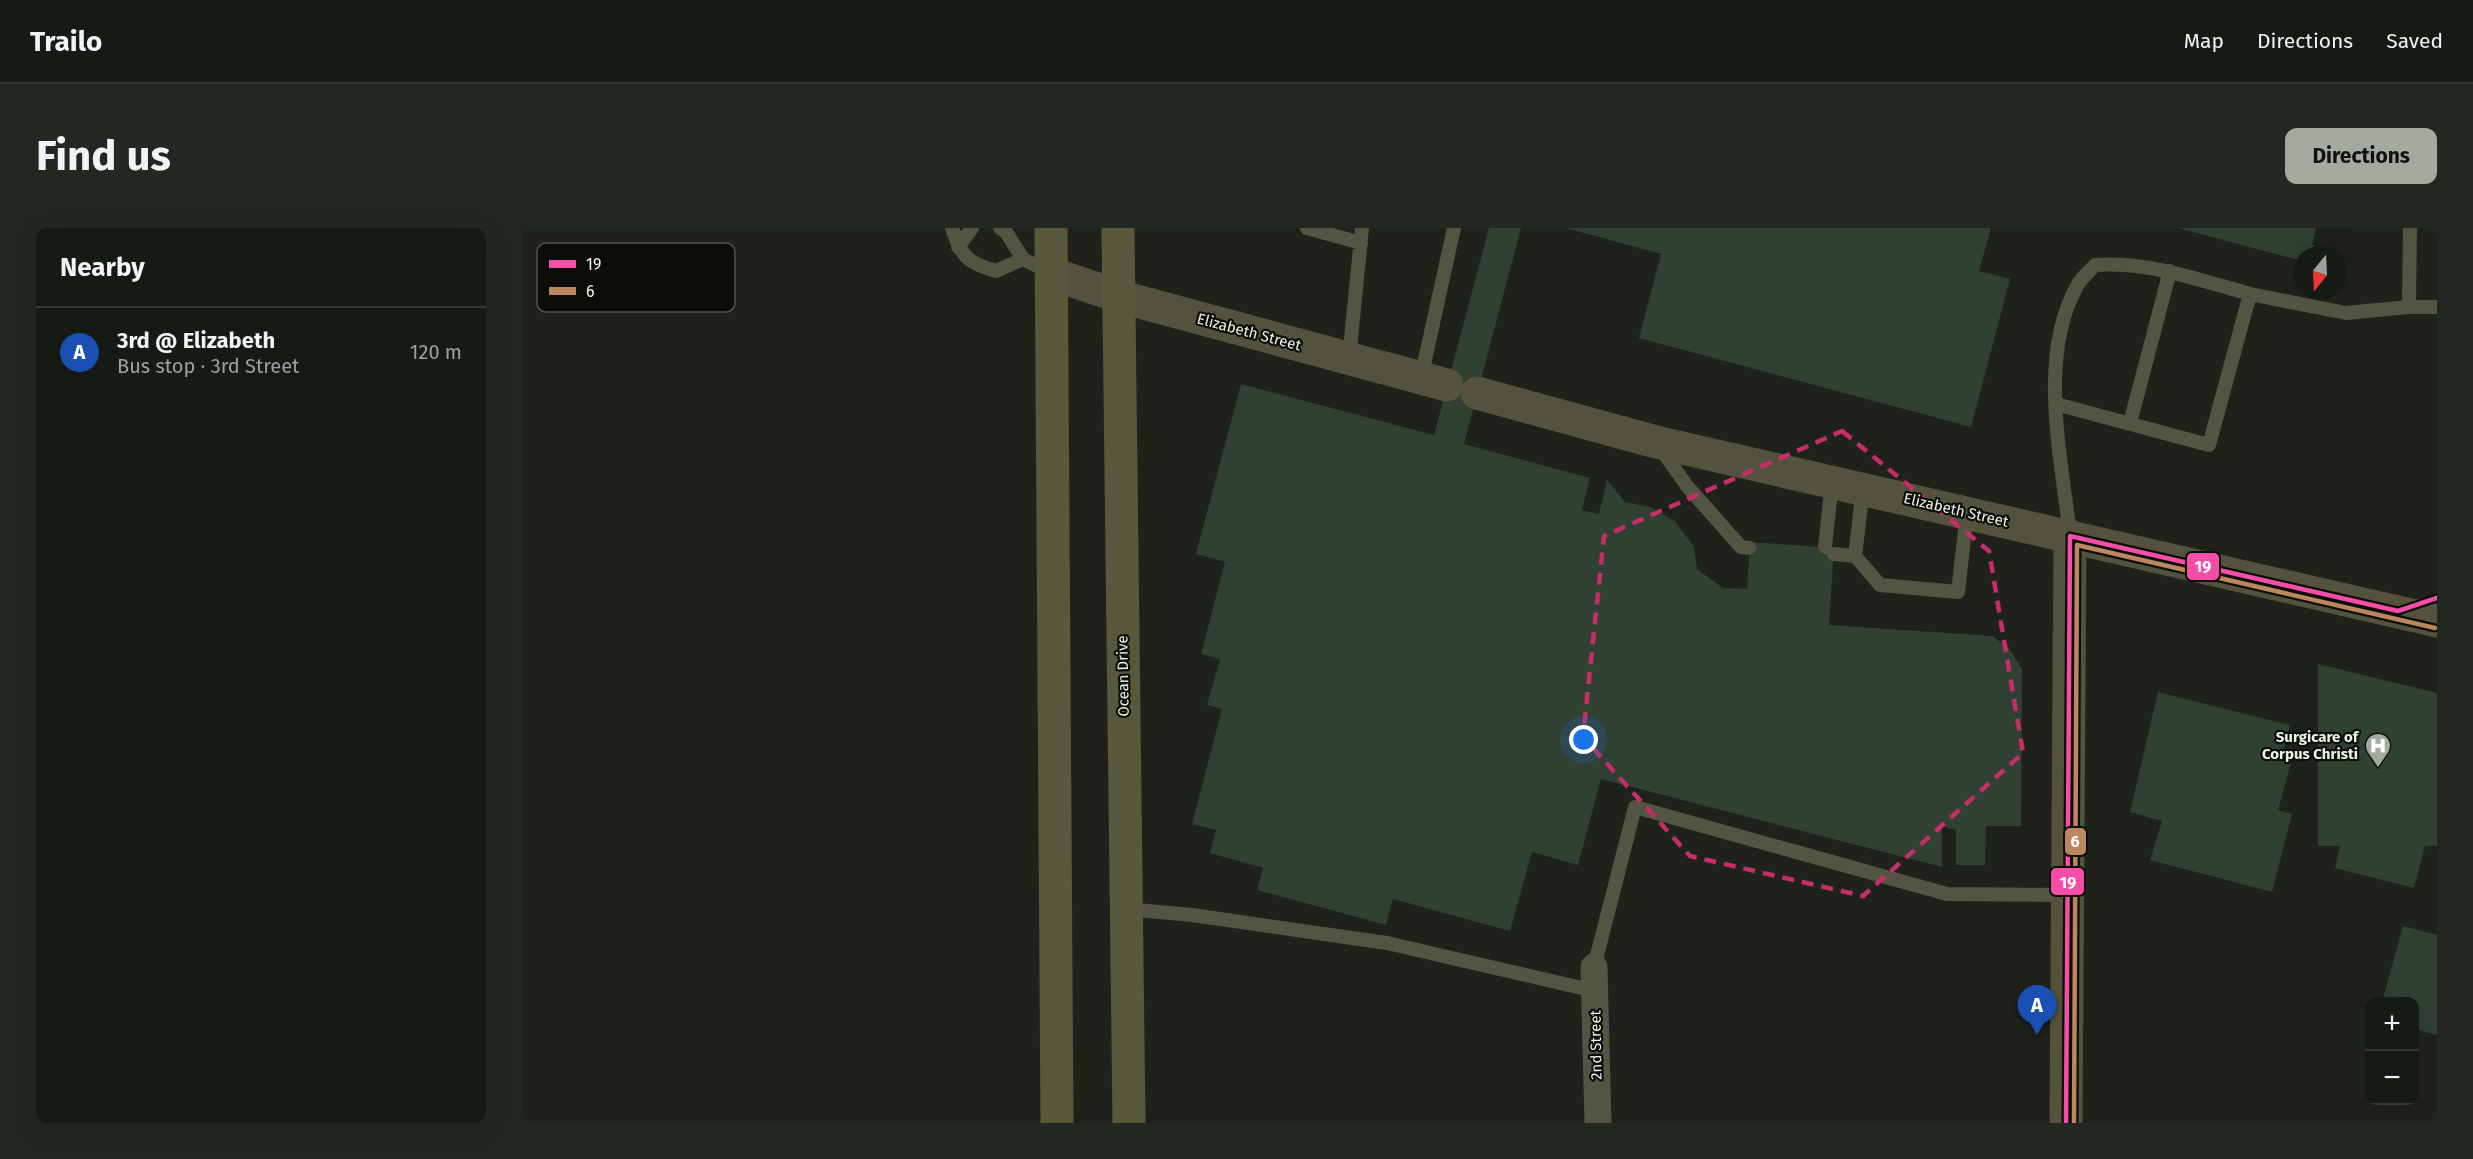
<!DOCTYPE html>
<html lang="en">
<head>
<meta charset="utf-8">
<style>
	:root { --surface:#161a14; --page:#232722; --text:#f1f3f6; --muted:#9ea1a0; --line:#353834; --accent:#a5aaa0 }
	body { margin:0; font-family:"Fira Sans",sans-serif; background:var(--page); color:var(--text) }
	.controls { position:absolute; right:18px; bottom:18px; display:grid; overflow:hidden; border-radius:12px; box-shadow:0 6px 24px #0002 }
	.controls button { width:54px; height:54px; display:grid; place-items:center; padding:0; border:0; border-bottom:2px solid var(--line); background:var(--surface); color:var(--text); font:30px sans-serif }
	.compass { position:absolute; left:1771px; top:18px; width:54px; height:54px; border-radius:50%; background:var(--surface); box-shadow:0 6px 24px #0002; rotate:198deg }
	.you { position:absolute; left:1062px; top:512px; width:21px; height:21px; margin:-15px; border:4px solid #fff; border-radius:50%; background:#1a73e8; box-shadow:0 0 0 9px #1a73e833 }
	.badge { display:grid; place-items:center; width:39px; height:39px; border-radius:50%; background:var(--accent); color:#fff; font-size:20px; font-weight:700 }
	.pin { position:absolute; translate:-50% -50px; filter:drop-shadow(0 2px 3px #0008) }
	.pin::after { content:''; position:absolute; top:32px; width:21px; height:18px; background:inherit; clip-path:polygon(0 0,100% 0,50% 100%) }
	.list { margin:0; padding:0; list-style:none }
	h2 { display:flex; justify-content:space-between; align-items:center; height:78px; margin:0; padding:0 24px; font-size:26px }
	h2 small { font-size:20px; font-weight:400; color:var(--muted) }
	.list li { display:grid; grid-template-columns:39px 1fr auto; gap:18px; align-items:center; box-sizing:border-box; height:90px; padding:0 24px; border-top:2px solid var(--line) }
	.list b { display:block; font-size:22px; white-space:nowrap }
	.list p { margin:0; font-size:20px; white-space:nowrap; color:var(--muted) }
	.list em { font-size:20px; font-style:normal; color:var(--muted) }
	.map { position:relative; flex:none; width:1915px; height:895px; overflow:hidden; border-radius:12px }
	header { display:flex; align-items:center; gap:36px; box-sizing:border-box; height:84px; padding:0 30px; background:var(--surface); border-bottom:2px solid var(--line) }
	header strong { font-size:28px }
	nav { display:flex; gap:33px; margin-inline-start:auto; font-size:21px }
	.intro { display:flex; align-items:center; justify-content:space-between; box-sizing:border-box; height:144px; padding:0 36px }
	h1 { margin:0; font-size:42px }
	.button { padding:15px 27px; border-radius:12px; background:var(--accent); color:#111; font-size:21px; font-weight:700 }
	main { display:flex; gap:36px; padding:0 36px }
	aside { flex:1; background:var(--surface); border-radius:12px; box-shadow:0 6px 24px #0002 }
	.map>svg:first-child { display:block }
	.building { fill:#304032 }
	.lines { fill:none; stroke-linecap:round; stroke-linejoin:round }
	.lane { stroke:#535442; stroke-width:14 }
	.street { stroke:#535442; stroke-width:27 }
	.secondary { stroke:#53533d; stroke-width:33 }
	.primary { stroke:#58583d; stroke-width:33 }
	.bus-1-casing { stroke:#0b0e07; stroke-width:9 }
	.bus-2-casing { stroke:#0b0e07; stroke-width:9 }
	.bus-1 { stroke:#f54da8; stroke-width:4.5 }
	.bus-2 { stroke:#bb8660; stroke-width:4.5 }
	.marked { fill:none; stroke:#c62e69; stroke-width:4.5; stroke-dasharray:12 8; stroke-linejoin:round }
	.labels { text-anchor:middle; stroke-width:4.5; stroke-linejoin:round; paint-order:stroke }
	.street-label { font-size:15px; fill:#eef3e8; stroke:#0b0e07 }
	.poi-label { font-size:15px; font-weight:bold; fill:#eef3e8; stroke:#0b0e07; text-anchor:end }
	.key { fill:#0b0e07; stroke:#4f534a; stroke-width:1.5 }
	.key-label { font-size:16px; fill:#eef3e8 }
	.line-badge { stroke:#0b0e07; stroke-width:2 }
	.badge-label { font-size:16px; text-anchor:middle; font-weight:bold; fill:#fff }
</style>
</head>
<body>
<header>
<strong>Trailo</strong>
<nav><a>Map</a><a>Directions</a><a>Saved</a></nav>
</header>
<div class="intro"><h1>Find us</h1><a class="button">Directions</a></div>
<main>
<aside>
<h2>Nearby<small></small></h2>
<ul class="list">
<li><span class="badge" style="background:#1a4fb4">A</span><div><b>3rd @ Elizabeth</b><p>Bus stop · 3rd Street</p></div><em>120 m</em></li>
</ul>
</aside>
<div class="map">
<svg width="1915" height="895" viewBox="0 0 1915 895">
	<rect width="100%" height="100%" fill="#1e221a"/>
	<path class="building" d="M967,0H999L942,216L1068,250L1060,282L1077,286L1085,252L1103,274L1128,279L1153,293L1172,319L1175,341L1201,360L1225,361L1228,314L1312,320L1307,397L1470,408L1486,419L1500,441L1499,598H1464L1463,637H1434V602L1420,598V639L1079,551L1056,637L1010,624L988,703L871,671L864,697L735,662L741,640L688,625L694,602L670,596L700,481L685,477L698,431L679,426L703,334L674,326L719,156L912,207Z
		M1044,0H1469L1457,43L1488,51L1449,199L1117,110L1139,26Z
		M1656,0H1794L1790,17L1796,19L1794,27H1780V33Z
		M1796,436L1915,465V618H1903L1892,660L1813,640L1818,618H1796Z
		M1636,464L1768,497L1759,532L1769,535L1756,582L1770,586L1750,664L1628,632L1640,593L1608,584Z
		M1881,698L1915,707V807L1892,801V774H1860Z"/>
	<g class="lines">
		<path class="lane" d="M430,0C439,28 445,35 474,43L501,31
			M478,0L484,4L501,31L529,45
			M785,0L839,15
			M1888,0L1887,79H1915
			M436,19L450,0
			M1728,66L1824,85L1887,79
			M827,131L840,0
			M899,150L932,0
			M1534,176L1687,217L1728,66C1677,52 1626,33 1573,37C1567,44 1559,50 1555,58C1515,130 1540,231 1548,308
			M1608,195L1648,43
			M1139,221L1165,258L1219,319L1227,320
			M1341,261L1333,328L1358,357L1436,364L1445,285
			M1303,319L1310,254
			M1312,326L1333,328
			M604,681L670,687L865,715L1073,763
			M1072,739L1113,579L1425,666L1545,667"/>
		<path class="street" d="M1072,739L1076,895"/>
		<path class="secondary" d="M531,46L596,68L925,157
			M955,165L1134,214L1915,393
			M1544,895L1548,308"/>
		<path class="primary" d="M529,0L535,895
			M596,0L607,895"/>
		<defs>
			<path id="bus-1" d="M1544,895L1548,308L1876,383L1915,370"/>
			<path id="bus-2" d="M1552,895L1555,317L1913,400"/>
		</defs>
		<use href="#bus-1" class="bus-1-casing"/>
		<use href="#bus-2" class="bus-2-casing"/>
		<use href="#bus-1" class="bus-1"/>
		<use href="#bus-2" class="bus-2"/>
	</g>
	<path class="marked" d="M1320,203L1467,323L1501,525L1341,668L1168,628L1061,509L1082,308Z"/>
	<defs>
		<symbol id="hospital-pin" viewBox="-11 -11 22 30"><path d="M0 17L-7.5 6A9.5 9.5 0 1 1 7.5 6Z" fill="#a5aaa0" stroke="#0b0e07"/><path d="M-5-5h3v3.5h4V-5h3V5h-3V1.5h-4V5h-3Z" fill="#fff"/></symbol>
	</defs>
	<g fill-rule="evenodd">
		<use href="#hospital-pin" x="1841" y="503" width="30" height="40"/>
	</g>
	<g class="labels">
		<g class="street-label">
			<text transform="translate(727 104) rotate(15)" y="5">Elizabeth Street</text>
			<text transform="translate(1434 282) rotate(13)" y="5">Elizabeth Street</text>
			<text transform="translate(601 448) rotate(-91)" y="5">Ocean Drive</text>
			<text transform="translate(1074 817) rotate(-91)" y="5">2nd Street</text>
		</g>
		<g class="poi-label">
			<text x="1836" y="514">Surgicare of<tspan x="1836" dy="17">Corpus Christi</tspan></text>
		</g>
	</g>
	<rect x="15" y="15" width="198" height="69" rx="9" class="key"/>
	<rect x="27" y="32" width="27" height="8" fill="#f54da8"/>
	<rect x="27" y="59" width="27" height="8" fill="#bb8660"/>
	<g class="key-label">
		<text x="64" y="42">19</text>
		<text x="64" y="69">6</text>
	</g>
	<g class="line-badge">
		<rect x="1664" y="324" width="34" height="29" rx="6" fill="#f54da8"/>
		<rect x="1542" y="599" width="23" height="29" rx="6" fill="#bb8660"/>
		<rect x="1528" y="639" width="35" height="29" rx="6" fill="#f54da8"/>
	</g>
	<g class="badge-label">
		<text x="1681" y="344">19</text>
		<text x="1553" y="619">6</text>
		<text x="1546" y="660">19</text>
	</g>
</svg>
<div class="controls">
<button>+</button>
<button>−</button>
</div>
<svg class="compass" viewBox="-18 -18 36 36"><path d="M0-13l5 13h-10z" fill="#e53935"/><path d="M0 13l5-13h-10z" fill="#9ea1a0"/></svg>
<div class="you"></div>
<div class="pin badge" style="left:1515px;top:807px;background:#1a4fb4">A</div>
</div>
</main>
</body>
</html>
